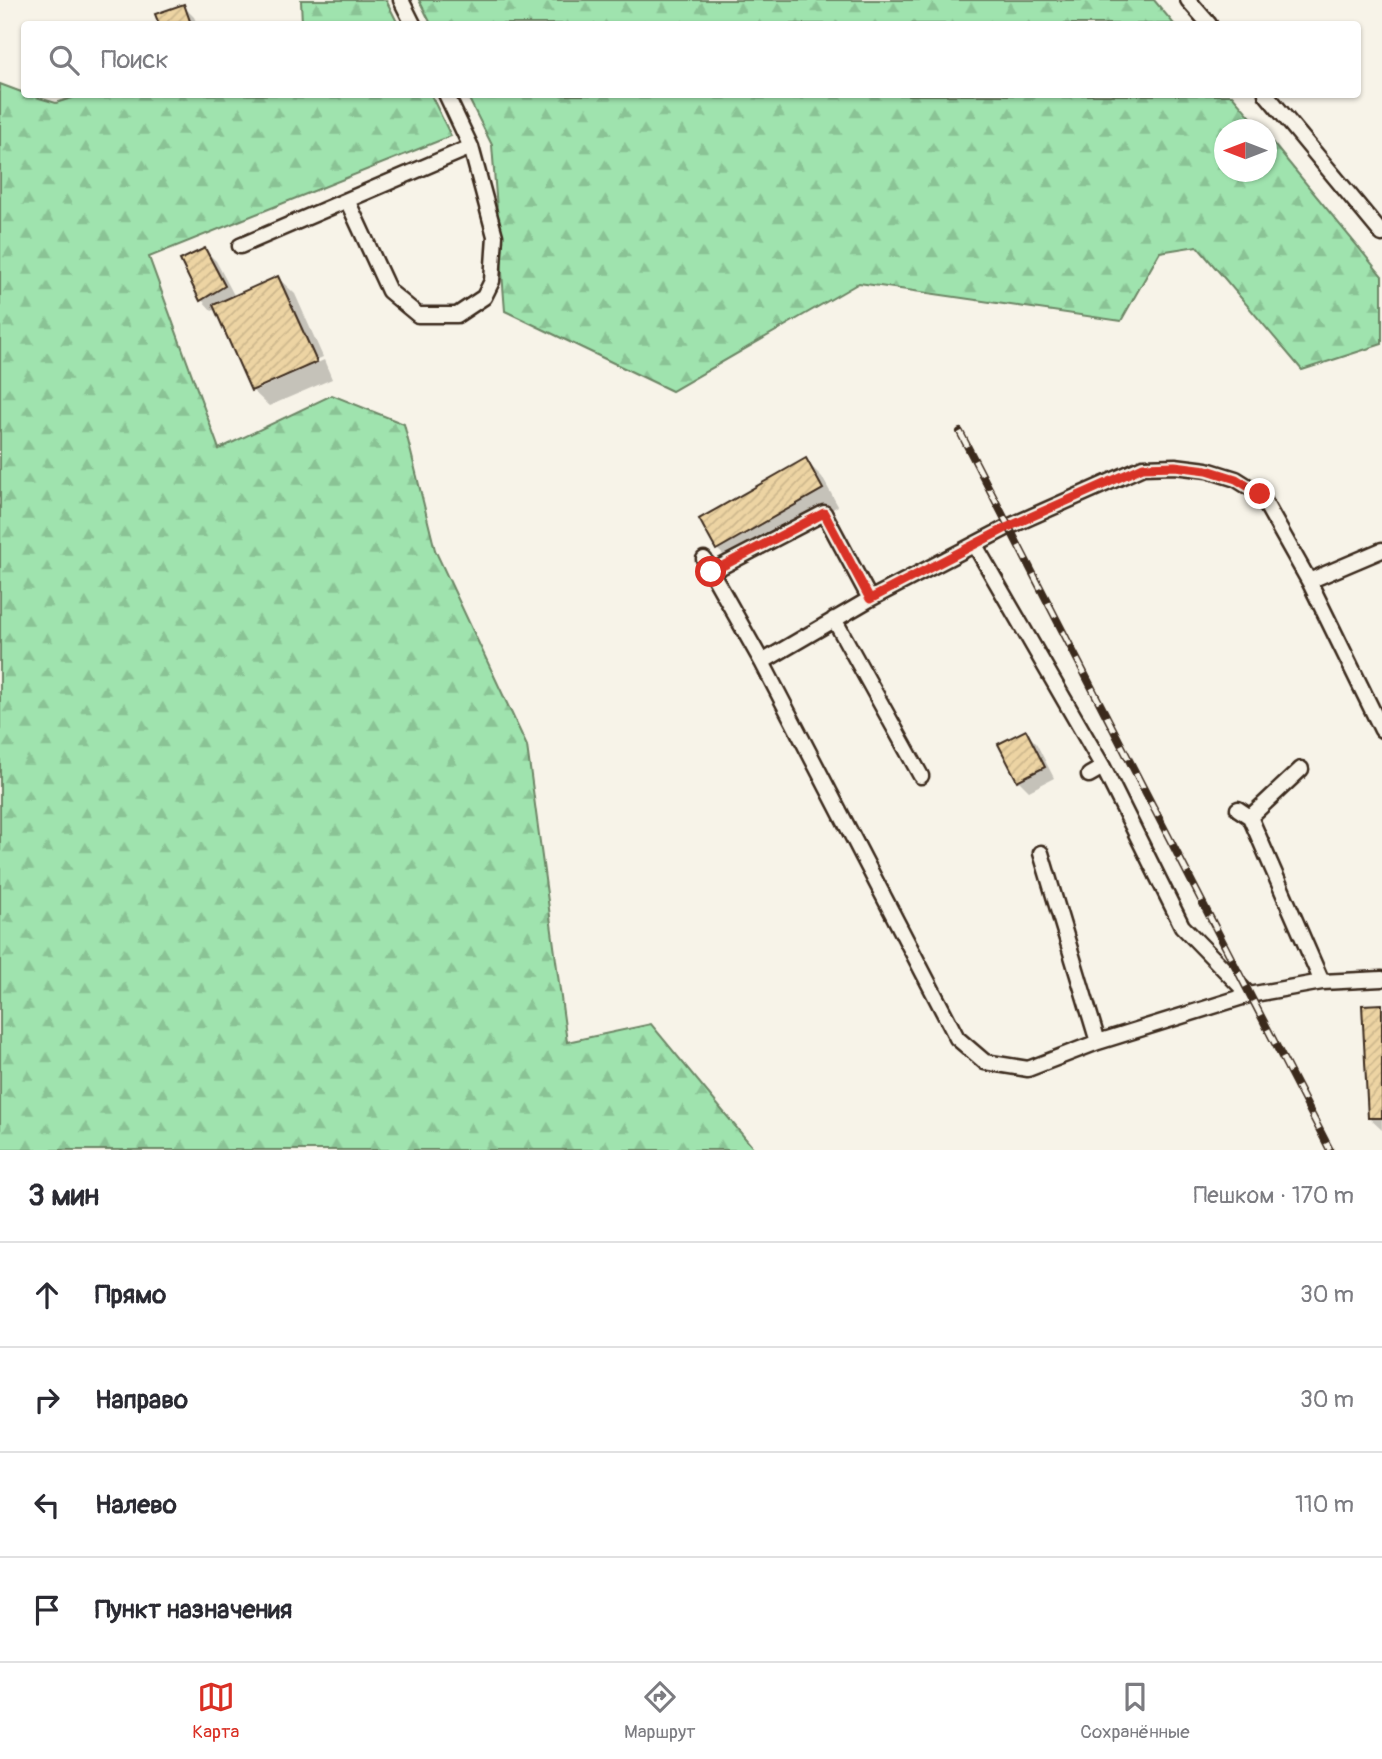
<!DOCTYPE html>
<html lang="ru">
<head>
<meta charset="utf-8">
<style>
	:root { --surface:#fff; --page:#f2f2f3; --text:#2b2b33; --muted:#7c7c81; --line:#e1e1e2; --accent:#d93025 }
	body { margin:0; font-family:Pangolin,sans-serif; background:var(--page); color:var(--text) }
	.compass { position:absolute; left:1214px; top:119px; width:63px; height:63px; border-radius:50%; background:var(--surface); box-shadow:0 2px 5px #0004; rotate:270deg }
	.stop { position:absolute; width:21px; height:21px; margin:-16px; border:5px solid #d93025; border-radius:50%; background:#fff }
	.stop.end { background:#d93025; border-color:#fff; box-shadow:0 2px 7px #0008 }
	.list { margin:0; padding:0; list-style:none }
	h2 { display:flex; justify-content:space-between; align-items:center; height:91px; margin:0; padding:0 28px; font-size:30px }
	h2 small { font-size:23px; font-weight:400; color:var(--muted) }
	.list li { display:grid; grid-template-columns:46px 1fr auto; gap:21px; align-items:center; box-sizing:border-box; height:105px; padding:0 28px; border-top:2px solid var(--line) }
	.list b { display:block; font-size:26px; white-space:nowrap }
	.list em { font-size:23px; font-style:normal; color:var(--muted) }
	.icon { flex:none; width:38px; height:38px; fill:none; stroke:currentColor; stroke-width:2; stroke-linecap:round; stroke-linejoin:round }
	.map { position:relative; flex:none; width:1382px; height:1150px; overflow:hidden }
	.search { position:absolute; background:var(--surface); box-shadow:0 2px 5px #0004; left:21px; right:21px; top:21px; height:77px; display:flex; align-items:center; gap:18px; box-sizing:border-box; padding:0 24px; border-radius:7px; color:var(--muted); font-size:26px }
	.sheet { height:511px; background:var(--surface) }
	nav { display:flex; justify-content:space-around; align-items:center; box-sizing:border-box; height:98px; border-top:2px solid var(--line); background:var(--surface); font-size:19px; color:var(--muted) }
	nav a { display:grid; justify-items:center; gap:4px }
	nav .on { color:var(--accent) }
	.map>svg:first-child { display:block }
	.forest { fill:url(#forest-firs); stroke:#6d8666; stroke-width:2 }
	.shadow { fill:#0003 }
	.building { fill:url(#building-hatch); stroke:#3b2a1e; stroke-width:2 }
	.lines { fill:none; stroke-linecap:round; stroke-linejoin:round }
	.lane-casing { stroke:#3b2a1e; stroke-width:19 }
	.lane { stroke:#f7f3e8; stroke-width:14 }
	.rail-casing { stroke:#3b2a1e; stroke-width:8 }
	.rail { stroke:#f7f3e8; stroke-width:5; stroke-dasharray:16; stroke-linecap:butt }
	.route { stroke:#d93025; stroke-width:9 }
</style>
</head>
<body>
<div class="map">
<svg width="1382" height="1150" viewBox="0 0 1382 1150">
	<defs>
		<pattern id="forest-firs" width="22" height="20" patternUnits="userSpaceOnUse" patternTransform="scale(1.75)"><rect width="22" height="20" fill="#9fe3ae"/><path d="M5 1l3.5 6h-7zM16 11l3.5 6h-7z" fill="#8ac395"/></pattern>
		<pattern id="building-hatch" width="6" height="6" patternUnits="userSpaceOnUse" patternTransform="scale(1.75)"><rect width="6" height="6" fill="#edd4a3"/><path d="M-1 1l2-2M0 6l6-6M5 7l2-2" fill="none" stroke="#ccb68c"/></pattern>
	</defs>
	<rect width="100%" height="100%" fill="#f7f3e8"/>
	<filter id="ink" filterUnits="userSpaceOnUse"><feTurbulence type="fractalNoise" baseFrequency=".0143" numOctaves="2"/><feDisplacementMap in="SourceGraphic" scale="14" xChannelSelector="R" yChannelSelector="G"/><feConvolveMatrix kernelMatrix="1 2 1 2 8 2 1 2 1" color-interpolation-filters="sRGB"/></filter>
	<g filter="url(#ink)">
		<path class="forest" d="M301,0H386L398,24H302Z
			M419,0H1154L1174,24H431Z
			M0,84L24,93V94L29,95L56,103L84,94L431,95L451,136L149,257L219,449L332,395L404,424L435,550L527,746L567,1042L651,1024L755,1150H0Z
			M467,95H1232L1261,129L1224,130V172H1266L1267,136L1382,276V344L1302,370L1197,246L1160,252L1121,321L859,283L672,391L505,311L492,145Z"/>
		<path class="shadow" d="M183,6L194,17L197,24H161L158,15Z
			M205,250L216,261L235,297L278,278L295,294L323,357L257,386V390L324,360L332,379L269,406L252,390L216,309L212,311L202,300L182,261Z
			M805,460L822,477L838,506L734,565L717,549Z
			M1025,732L1036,743L1054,778L1029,791L1018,780Z
			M1382,1005V1130L1369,1118Z"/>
		<path class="building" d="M184,4L191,24H159L155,14Z
			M205,248L225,286L200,301L180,260Z
			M278,276L317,362L251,391L213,305Z
			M806,458L823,489L716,550L699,519Z
			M1026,730L1045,767L1017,781L998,744Z
			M1382,1004V1118H1368L1362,1005Z"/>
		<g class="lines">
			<defs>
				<path id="lane" d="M401,0L413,24
					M1188,0L1209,24
					M1266,94L1382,234
					M347,200L389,291L418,315H457L484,297L492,281L495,236L471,147L446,94
					M240,246L471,147
					M975,545L1103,767L1182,926L1249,995
					M704,559L762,662L957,1038L985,1062L1028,1069L1098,1042L1249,995L1322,982L1382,979
					M711,572L824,513L870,599
					M1309,581L1382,550
					M834,619L921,776
					M762,662L870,599L1008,527L1143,467L1175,466L1207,470L1236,479L1260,494L1309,581L1382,730
					M1089,775L1103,767
					M1238,809L1250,817L1301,769
					M1250,817L1322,982
					M1041,853L1098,1042"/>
			</defs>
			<use href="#lane" class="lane-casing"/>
			<use href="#lane" class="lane"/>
			<defs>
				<path id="rail" d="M960,432L1330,1150"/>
			</defs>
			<use href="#rail" class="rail-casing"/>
			<use href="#rail" class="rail"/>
		</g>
	</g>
	<g class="lines" filter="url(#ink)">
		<path class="route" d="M711,572L824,513L870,599L1008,527L1143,467L1175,466L1207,470L1236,479L1260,494"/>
	</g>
</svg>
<svg class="compass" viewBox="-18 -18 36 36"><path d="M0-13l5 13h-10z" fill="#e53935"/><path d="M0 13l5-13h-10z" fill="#7c7c81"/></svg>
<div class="stop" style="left:711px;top:572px"></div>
<div class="stop end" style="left:1260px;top:494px"></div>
<div class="search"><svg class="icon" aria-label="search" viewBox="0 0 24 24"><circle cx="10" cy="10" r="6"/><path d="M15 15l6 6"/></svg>Поиск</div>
</div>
<section class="sheet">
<h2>3 мин<small>Пешком · 170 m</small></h2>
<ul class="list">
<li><svg class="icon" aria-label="ahead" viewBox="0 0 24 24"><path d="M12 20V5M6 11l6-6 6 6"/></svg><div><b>Прямо</b></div><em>30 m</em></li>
<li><svg class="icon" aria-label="right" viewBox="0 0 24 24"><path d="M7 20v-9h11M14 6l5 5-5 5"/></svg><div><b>Направо</b></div><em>30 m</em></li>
<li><svg class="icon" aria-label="left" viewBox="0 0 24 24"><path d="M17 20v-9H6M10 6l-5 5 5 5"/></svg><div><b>Налево</b></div><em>110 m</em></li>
<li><svg class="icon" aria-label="arrive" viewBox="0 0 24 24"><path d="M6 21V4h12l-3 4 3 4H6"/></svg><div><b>Пункт назначения</b></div></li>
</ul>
</section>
<nav>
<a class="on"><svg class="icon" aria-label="map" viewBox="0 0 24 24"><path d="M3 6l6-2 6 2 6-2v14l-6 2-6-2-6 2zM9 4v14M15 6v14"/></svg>Карта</a>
<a><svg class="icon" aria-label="directions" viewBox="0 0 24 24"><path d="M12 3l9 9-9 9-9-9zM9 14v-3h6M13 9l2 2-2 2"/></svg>Маршрут</a>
<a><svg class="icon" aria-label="saved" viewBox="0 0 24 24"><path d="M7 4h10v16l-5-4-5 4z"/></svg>Сохранённые</a>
</nav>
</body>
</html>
